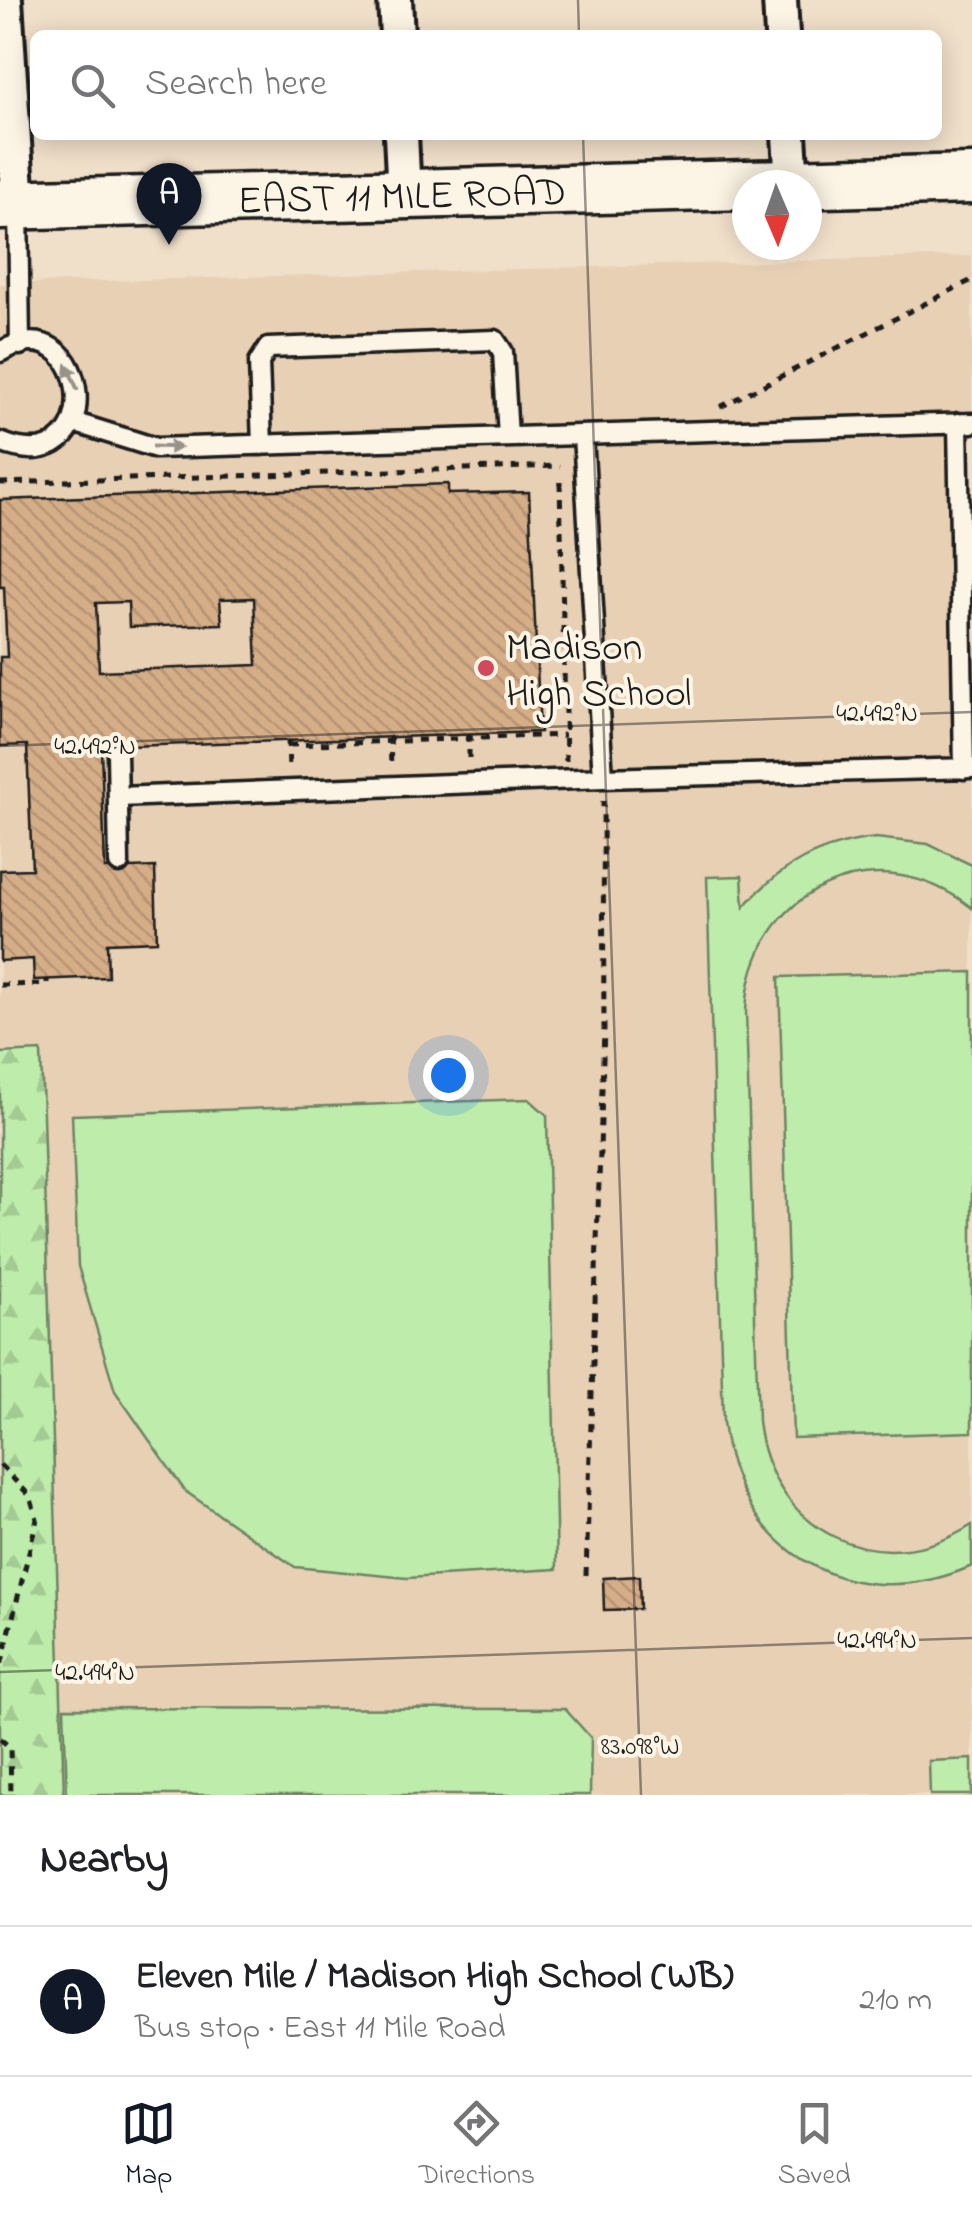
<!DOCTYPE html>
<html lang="en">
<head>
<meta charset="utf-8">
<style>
	:root { --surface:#fff; --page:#f2f2f2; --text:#202124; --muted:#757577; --line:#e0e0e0; --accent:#111827 }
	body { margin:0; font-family:"Indie Flower",sans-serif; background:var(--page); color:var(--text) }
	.compass { position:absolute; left:732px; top:170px; width:90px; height:90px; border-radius:50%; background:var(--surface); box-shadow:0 5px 25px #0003; rotate:178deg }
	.you { position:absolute; left:448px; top:1075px; width:35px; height:35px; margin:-25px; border:8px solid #fff; border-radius:50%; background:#1a73e8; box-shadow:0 0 0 15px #1a73e833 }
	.badge { display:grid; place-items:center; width:65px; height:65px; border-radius:50%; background:var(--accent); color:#fff; font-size:32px; font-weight:700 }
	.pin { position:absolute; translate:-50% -82px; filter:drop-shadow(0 2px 5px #0008) }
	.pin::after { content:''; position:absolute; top:52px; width:35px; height:30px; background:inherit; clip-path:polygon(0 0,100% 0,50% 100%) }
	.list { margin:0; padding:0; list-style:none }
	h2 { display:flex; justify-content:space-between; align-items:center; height:130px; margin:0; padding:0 40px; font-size:42px }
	h2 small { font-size:32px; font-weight:400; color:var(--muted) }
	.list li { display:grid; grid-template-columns:65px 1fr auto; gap:30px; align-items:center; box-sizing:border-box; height:150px; padding:0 40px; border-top:2px solid var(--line) }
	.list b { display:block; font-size:38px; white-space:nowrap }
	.list p { margin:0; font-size:32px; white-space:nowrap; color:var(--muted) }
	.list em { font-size:32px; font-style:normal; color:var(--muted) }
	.icon { flex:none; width:55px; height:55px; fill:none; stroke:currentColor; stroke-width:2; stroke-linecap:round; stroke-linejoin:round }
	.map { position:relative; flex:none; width:972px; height:1795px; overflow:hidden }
	.search { position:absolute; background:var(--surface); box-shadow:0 5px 25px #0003; left:30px; right:30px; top:30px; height:110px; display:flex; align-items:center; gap:25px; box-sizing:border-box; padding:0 35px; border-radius:15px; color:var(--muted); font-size:38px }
	.sheet { height:280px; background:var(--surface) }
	nav { display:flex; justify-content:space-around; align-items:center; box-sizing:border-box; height:140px; border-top:2px solid var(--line); background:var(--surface); font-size:28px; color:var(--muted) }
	nav a { display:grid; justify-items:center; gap:5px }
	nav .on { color:var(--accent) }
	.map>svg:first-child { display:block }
	.built { fill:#e8d0b5 }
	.green { fill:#beecab; stroke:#6d8464; stroke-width:2.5 }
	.forest { fill:url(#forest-firs); stroke:#6d8464; stroke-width:2.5 }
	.building { fill:url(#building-back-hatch); stroke:#1c1c1c; stroke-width:2.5; fill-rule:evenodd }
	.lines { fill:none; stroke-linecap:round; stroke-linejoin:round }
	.lane-casing { stroke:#1c1c1c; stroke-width:25 }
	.street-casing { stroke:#1c1c1c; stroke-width:40 }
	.secondary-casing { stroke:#1c1c1c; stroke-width:55 }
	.path { stroke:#1c1c1c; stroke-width:5; stroke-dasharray:8 8; stroke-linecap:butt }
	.lane { stroke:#fcf5e5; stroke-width:18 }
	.street { stroke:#fcf5e5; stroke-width:32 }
	.secondary { stroke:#fcf5e5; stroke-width:48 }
	.oneway { fill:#97938b }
	.ticks { fill:none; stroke:#1c1c1c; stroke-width:2.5; stroke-opacity:0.45 }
	.poi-dot { fill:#d1495b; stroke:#fcf5e5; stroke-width:4 }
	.labels { text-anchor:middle; stroke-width:8; stroke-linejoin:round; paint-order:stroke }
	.street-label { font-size:40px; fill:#1c1c1c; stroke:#fcf5e5 }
	.poi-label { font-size:40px; fill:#1c1c1c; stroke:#fcf5e5; text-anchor:start }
	.ticks-label { font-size:25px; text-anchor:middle; fill:#1c1c1c; stroke:#fcf5e5; stroke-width:8; stroke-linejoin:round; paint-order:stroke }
</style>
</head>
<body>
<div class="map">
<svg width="972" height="1795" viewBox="0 0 972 1795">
	<defs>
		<pattern id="forest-firs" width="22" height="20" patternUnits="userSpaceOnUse" patternTransform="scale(2.5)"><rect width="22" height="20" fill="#beecab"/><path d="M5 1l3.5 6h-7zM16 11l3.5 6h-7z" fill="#a3ca93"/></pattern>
		<pattern id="building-back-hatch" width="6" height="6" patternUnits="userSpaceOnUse" patternTransform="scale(2.5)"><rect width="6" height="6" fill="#d5ad87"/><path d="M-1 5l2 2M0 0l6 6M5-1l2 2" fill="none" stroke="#b69474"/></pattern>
	</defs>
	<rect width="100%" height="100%" fill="#f0dfc9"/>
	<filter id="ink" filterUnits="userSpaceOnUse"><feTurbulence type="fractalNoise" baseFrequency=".01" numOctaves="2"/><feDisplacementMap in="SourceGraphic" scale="20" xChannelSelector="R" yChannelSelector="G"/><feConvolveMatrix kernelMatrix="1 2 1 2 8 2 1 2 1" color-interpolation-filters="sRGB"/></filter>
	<g filter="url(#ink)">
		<path class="built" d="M972,256V1795H64L41,1052L0,1053V284Z"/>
		<path class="green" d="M876,838L928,844L972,865V908C876,833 752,889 746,1011L758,1421C770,1531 878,1585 972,1525V1566C851,1619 738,1552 723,1422L707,877L742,876L744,907C780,865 821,844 876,838Z
			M972,972V1432L793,1438L779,977Z
			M529,1099L547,1115L557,1569L407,1578L295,1567L185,1491L115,1391L78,1266L72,1115Z
			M64,1708L565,1709L591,1738L590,1795H67Z
			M972,1759V1795H930L929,1761Z"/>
		<path class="forest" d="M41,1051L64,1795H0V1053Z"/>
		<path class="building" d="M448,484V494L529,492L540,732L101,747L105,869L155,867L157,941L107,943L108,977L34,980L33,959L0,961V870L32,869L27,745L0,746V657H7L4,587H0V500ZM254,598L257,665L99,671L96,603L128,602L129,627L222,624L220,599Z
			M639,1576L640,1609L604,1610L603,1578Z"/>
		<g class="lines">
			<defs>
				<path id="lane" d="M18,205L20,345
					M0,352C92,298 112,487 0,442
					M73,422L156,448L972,423
					M958,423L964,769
					M583,435L603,778L972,768
					M262,445L259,362L268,348L495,340L503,352L508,437
					M117,752L119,863
					M118,797L603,778"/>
				<path id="street" d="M5,0L18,205
					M395,0L397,35
					M780,0L782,35
					M401,135L404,195
					M789,135L792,184"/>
				<g id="secondary">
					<path d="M747,185L972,179"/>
					<path id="s1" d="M0,205L747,185"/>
				</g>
			</defs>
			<use href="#lane" class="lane-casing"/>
			<use href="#street" class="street-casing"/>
			<use href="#secondary" class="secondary-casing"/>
			<path class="path" d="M720,407L972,280
				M560,482L566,761
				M0,483L560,466
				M469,734V761
				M390,737L391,768
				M288,740L289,770
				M289,745L565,735
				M0,985L47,984V979
				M0,1465L30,1496L37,1519L0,1670
				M586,1575L604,1029L603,801
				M0,1739L10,1747L11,1795"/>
			<use href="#lane" class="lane"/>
			<use href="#street" class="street"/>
			<use href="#secondary" class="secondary"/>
		</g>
		<defs><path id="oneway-solid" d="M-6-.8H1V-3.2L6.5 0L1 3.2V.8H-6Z" transform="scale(2.5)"/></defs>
		<g class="oneway">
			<use href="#oneway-solid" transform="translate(72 377) rotate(-114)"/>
			<use href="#oneway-solid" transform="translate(167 447) rotate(2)"/>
		</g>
	</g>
	<path class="ticks" d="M578,0L579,35M583,135L641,1795M0,746L972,712M0,1672L972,1638"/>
	<circle class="poi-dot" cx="486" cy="668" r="10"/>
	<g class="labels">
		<g class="street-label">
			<text dy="14" stroke="none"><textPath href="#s1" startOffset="402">EAST 11 MILE ROAD</textPath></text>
		</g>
		<g class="poi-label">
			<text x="506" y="659">Madison<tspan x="506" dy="46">High School</tspan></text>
		</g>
	</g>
	<g class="ticks-label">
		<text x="877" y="721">42.492°N</text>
		<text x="95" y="754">42.492°N</text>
		<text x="877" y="1648">42.494°N</text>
		<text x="95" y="1680">42.494°N</text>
		<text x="640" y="1754">83.098°W</text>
	</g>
</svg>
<svg class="compass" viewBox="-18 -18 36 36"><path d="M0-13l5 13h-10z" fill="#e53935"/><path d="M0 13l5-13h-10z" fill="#757577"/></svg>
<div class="you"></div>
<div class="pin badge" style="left:169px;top:245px">A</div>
<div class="search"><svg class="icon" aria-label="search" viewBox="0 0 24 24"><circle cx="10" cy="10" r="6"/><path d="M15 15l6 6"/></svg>Search here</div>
</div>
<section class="sheet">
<h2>Nearby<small></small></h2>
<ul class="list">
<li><span class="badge">A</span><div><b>Eleven Mile / Madison High School (WB)</b><p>Bus stop · East 11 Mile Road</p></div><em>210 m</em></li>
</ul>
</section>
<nav>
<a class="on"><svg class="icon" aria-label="map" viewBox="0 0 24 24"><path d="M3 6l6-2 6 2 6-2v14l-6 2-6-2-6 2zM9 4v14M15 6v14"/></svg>Map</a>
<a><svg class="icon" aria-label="directions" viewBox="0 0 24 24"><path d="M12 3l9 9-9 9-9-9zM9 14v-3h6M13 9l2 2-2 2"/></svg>Directions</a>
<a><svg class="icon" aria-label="saved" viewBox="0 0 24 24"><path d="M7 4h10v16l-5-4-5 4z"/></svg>Saved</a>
</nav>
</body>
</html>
